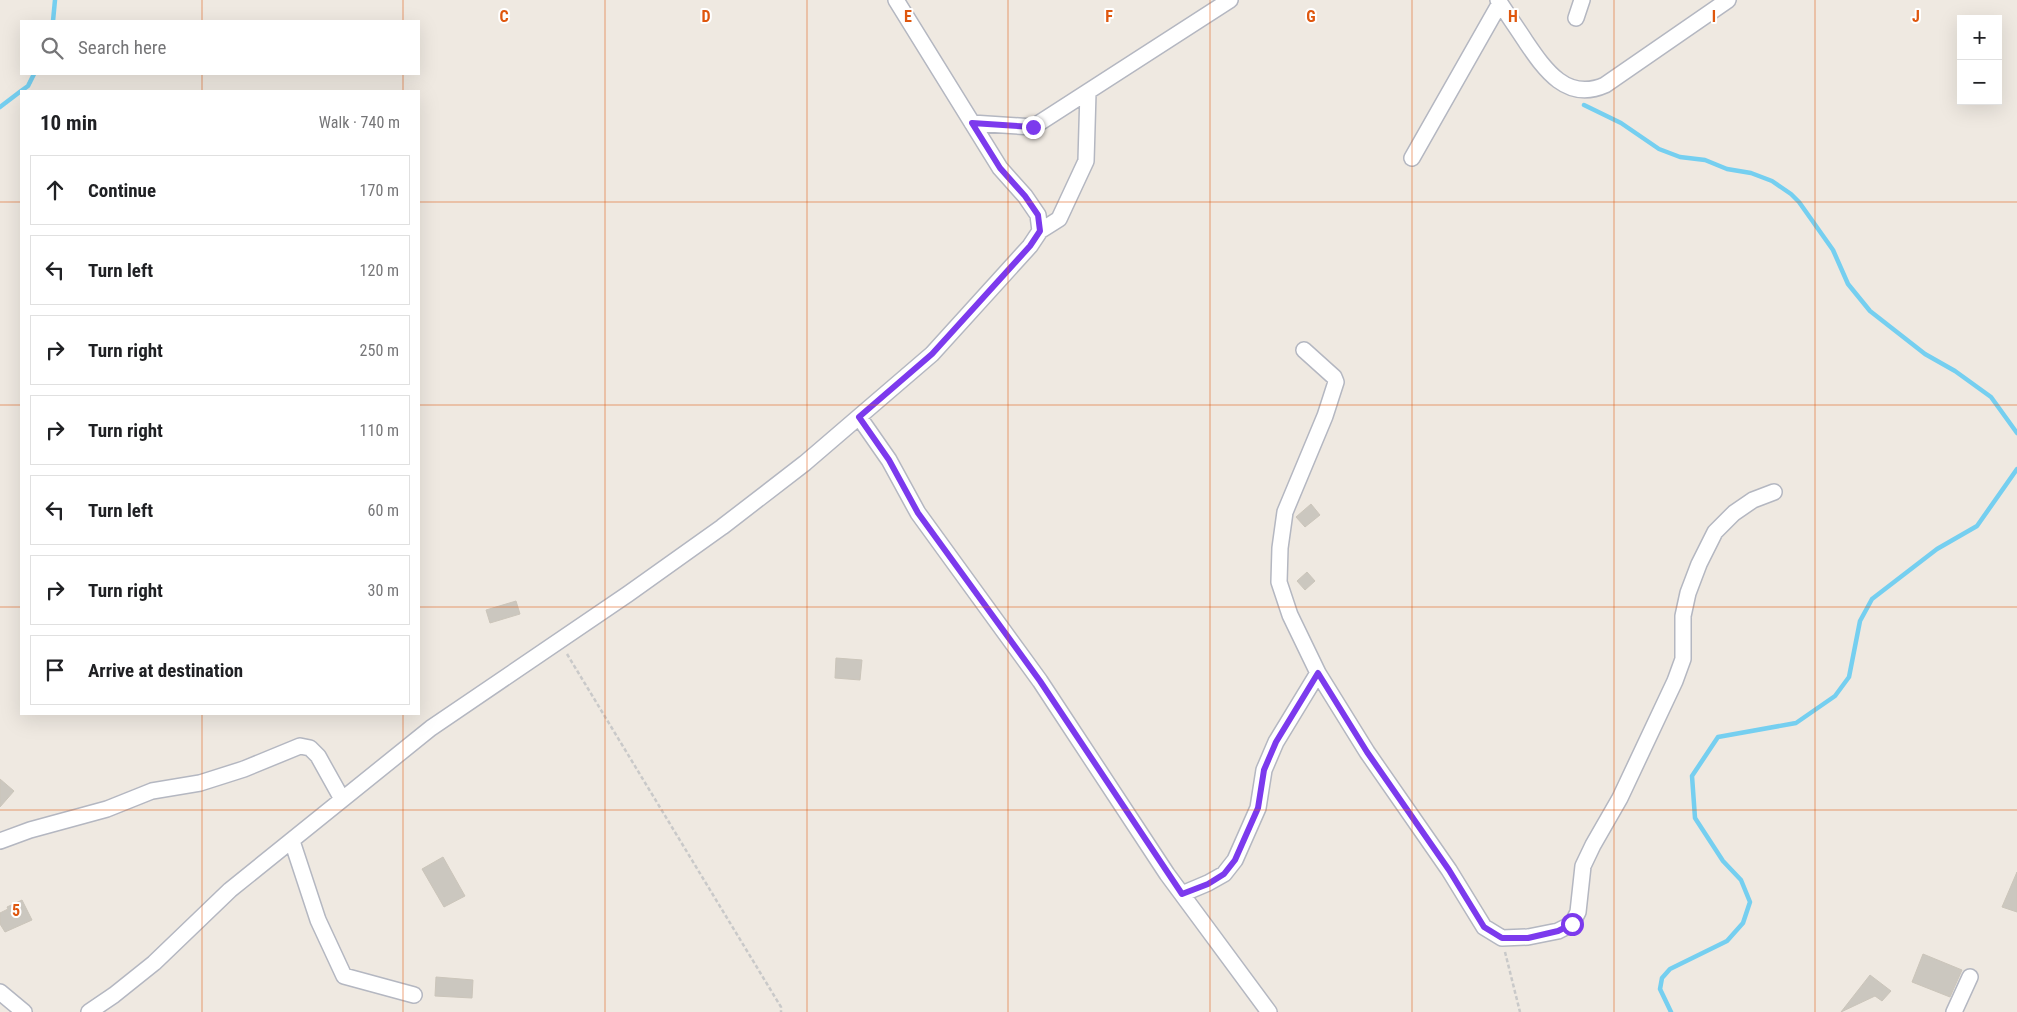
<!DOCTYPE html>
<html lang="en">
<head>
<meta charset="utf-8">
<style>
	:root { --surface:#fff; --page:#f2f2f2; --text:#202124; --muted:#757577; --line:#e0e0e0 }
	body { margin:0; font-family:"Roboto Condensed",sans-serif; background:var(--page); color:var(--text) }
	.controls { position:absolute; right:15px; top:15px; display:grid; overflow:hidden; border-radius:0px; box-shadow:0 5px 20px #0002 }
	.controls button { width:45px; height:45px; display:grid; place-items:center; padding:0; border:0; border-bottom:1px solid var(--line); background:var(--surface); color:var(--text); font:25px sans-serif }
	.stop { position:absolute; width:15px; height:15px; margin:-11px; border:4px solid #7c3aed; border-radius:50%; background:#fff }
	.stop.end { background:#7c3aed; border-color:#fff; box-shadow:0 1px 5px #0008 }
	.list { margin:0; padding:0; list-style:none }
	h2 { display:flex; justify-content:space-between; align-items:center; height:65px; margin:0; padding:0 20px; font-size:21px }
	h2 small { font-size:16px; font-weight:400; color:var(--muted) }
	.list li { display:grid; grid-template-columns:32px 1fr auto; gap:15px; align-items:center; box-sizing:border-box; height:70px; margin:0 10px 10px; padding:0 10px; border:1px solid var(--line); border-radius:0px }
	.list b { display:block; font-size:19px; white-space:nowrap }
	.list em { font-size:16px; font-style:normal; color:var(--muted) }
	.icon { flex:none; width:28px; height:28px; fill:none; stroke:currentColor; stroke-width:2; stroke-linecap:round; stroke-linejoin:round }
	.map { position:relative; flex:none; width:2017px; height:1012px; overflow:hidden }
	.search { position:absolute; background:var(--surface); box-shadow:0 5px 20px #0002; left:20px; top:20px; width:400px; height:55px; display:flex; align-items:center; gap:12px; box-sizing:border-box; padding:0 18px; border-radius:0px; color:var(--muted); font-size:19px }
	.panel { position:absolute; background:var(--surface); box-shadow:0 5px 20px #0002; left:20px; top:90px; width:400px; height:625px; border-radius:0px }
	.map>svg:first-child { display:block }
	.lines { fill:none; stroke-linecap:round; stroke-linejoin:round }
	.stream { stroke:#75cff0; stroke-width:4.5 }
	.building { fill:#cbc7bf; stroke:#cbc5ba }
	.minor-casing { stroke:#b4b7c1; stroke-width:18 }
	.path { stroke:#c9c9c9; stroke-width:2.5; stroke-dasharray:4 2.5; stroke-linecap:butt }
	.minor { stroke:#fff; stroke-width:15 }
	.route { stroke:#7c3aed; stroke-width:6 }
	.grid { fill:none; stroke:#df570e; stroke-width:1; stroke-opacity:0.55 }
	.grid-label { font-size:16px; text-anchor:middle; font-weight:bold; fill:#df570e; stroke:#fff; stroke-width:4; stroke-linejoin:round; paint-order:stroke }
</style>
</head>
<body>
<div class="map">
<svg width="2017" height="1012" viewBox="0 0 2017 1012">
	<rect width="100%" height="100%" fill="#efe9e1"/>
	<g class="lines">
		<path class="stream" d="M53,21L55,0
			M21,91L28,86L34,74
			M1584,105L1621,123L1659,149L1680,157L1705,160L1727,169L1751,173L1772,181L1791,194L1799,202L1833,250L1848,284L1870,311L1925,354L1955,371L1991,397L2017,433
			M0,107L21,91
			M1671,1012L1660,989L1662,978L1670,969L1727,941L1743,923L1750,902L1741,880L1723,861L1695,818L1692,776L1718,737L1796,723L1835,696L1849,677L1860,621L1872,599L1937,549L1977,526L2017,469"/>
	</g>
	<path class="building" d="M1311,504L1320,515L1305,527L1296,517Z
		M1307,572L1315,581L1305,590L1297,581Z
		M516,601L520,614L490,623L486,610Z
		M836,658L862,660L860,680L835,678Z
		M0,779L14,791L0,807Z
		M443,857L465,896L444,907L422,869Z
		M2017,872V912L2002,907Z
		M22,900L32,920L5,932L0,924V913L8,909L7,907Z
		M1923,954L1962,970L1950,997L1912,982Z
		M1870,975L1891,991L1882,1001L1875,996L1841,1012Z
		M436,977L473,980L472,998L435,996Z"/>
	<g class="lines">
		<defs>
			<path id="minor" d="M1498,0C1507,14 1517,28 1526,42C1545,70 1567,102 1605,85L1728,0
				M1576,18L1582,0
				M972,123L1033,127L1230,0
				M1412,158L1500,3
				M1040,231L1059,219L1086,161L1088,92
				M1304,350L1334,377L1336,382L1325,416L1285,512L1280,548L1279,582L1290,615L1318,673L1367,752L1449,870L1484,927L1502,938L1528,937L1558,931L1572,924L1578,912L1583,866L1593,845L1620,798L1675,681L1683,659V616L1688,593L1699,564L1715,532L1734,513L1753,500L1774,492
				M859,417L889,460L918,513L1040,681L1167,874L1269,1012
				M0,841L30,830L107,809L152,791L200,783L244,769L300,746L310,748L318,756L342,799
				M292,841L318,920L344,976L414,995
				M1182,894L1208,883L1224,874L1235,860L1258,808L1264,770L1276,742L1318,673
				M0,992L24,1012
				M89,1012L114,995L154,963L230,890L431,728L628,594L722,527L805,463L932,354L1030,246L1040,231L1038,215L1025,196L1000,168L896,0
				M1954,1012L1970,977"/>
		</defs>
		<use href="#minor" class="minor-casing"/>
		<path class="path" d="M567,654L781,1007V1012
			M1505,952L1520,1012"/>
		<use href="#minor" class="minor"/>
	</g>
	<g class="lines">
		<path class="route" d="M1033,127L972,123L1000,168L1025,196L1038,215L1040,231L1030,246L932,354L859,417L889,460L918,513L1040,681L1182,894L1208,884L1224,874L1235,860L1258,808L1264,770L1276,742L1318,673L1367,752L1449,870L1484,927L1502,938H1528L1558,931L1572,924"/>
	</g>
	<path class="grid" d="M202,0V21M403,0V21M605,0V1012M807,0V1012M1008,0V1012M1210,0V1012M1412,0V1012M1614,0V1012M1815,0V1012M202,74V91M403,74V91M0,202H21M419,202H2017M0,405H21M419,405H2017M0,607H21M419,607H2017M202,714V1012M403,714V1012M0,810H2017"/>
	<g class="grid-label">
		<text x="504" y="22">C</text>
		<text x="706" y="22">D</text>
		<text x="908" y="22">E</text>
		<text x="1109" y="22">F</text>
		<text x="1311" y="22">G</text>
		<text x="1513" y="22">H</text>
		<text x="1714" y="22">I</text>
		<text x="1916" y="22">J</text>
		<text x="16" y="916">5</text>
	</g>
</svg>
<div class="controls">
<button>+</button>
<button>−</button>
</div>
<div class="stop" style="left:1572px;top:924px"></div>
<div class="stop end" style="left:1033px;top:127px"></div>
<div class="search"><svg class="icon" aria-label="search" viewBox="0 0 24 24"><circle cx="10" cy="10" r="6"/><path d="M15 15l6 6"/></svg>Search here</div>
<section class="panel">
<h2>10 min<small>Walk · 740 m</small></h2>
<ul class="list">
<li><svg class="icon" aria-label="ahead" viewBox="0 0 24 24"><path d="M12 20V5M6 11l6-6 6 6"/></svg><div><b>Continue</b></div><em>170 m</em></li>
<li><svg class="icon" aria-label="left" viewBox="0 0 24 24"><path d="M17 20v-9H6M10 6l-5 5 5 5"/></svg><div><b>Turn left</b></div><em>120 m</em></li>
<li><svg class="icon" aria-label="right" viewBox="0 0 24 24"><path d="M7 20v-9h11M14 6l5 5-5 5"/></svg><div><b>Turn right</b></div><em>250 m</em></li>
<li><svg class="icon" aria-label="right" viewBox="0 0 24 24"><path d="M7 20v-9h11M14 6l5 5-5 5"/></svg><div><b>Turn right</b></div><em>110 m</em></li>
<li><svg class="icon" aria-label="left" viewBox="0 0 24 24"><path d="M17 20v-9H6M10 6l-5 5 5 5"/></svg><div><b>Turn left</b></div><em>60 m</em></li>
<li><svg class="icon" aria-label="right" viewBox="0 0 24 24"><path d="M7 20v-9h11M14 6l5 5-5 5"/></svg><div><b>Turn right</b></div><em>30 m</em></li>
<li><svg class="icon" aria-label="arrive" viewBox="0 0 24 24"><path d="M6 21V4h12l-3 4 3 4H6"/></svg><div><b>Arrive at destination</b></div></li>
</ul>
</section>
</div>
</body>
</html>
